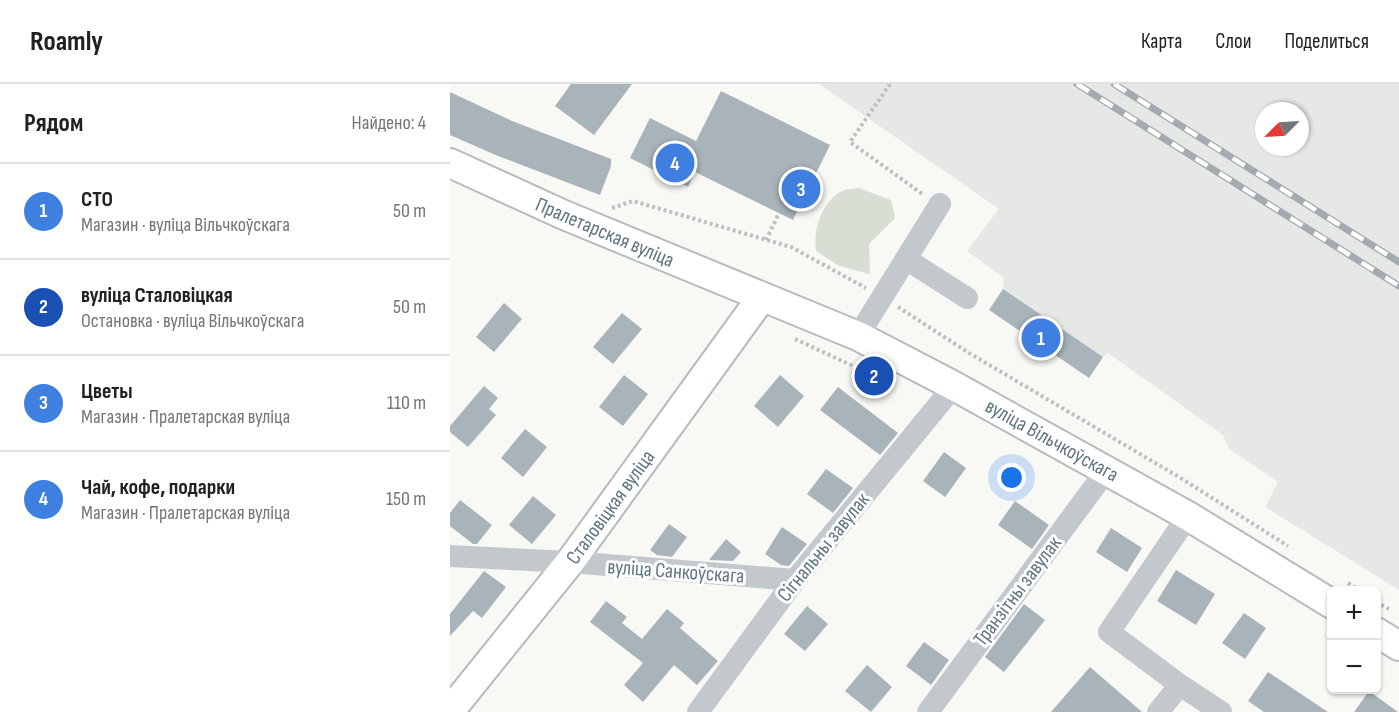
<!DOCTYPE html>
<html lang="ru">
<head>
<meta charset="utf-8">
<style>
	:root { --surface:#fff; --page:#f6f6f6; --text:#202124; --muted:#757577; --line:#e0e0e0; --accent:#0b8043 }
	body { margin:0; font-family:"Sofia Sans Condensed",sans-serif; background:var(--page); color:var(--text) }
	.controls { position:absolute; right:18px; bottom:18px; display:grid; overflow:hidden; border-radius:9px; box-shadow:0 2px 4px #0004 }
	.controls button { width:54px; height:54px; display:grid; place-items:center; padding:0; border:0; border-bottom:2px solid var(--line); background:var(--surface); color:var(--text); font:30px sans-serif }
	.compass { position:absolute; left:805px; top:18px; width:54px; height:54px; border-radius:50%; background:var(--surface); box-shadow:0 2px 4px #0004; rotate:246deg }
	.you { position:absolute; left:562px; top:394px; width:21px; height:21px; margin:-15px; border:4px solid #fff; border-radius:50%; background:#1a73e8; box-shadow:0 0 0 9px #1a73e833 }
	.badge { display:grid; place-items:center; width:39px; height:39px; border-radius:50%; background:var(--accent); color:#fff; font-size:20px; font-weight:700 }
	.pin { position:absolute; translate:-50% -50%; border:3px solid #fff; box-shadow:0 2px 6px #0006 }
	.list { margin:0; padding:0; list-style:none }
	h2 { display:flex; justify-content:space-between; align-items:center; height:78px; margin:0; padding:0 24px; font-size:26px }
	h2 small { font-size:20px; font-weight:400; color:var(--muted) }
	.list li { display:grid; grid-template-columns:39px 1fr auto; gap:18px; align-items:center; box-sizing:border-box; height:96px; padding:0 24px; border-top:2px solid var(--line) }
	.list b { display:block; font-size:22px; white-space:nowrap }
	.list p { margin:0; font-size:20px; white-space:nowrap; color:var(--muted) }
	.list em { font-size:20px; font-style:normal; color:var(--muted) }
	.map { position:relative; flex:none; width:949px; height:628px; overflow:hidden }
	header { display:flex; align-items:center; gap:36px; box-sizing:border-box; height:84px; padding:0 30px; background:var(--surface); border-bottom:2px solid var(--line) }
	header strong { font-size:28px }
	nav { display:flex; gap:33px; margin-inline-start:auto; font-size:21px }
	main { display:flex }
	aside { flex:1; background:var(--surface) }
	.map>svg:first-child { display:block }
	.built { fill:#e6e8e6; fill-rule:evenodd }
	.green { fill:#d8ded4 }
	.building { fill:#a9b4ba }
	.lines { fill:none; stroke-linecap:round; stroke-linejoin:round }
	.major-casing { stroke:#b5bbbf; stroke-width:32 }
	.path { stroke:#bcc0c2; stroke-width:4; stroke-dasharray:3 3; stroke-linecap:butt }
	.minor { stroke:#c2c8cb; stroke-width:22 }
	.major { stroke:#fff; stroke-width:28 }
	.rail-casing { stroke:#a3abb1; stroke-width:7 }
	.rail { stroke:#fff; stroke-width:4.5; stroke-dasharray:14; stroke-linecap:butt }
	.labels { text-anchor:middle; stroke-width:6; stroke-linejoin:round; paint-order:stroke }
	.street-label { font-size:21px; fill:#607683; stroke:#fff }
</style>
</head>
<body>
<header>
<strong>Roamly</strong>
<nav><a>Карта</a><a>Слои</a><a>Поделиться</a></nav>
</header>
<main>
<aside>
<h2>Рядом<small>Найдено: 4</small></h2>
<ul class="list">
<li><span class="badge" style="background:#3f7fe0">1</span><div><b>СТО</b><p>Магазин · вуліца Вільчкоўскага</p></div><em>50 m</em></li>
<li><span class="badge" style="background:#1a4fb4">2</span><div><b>вуліца Сталовіцкая</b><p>Остановка · вуліца Вільчкоўскага</p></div><em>50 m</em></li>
<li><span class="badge" style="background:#3f7fe0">3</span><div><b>Цветы</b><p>Магазин · Пралетарская вуліца</p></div><em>110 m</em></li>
<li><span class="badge" style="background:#3f7fe0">4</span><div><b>Чай, кофе, подарки</b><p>Магазин · Пралетарская вуліца</p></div><em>150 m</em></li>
</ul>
</aside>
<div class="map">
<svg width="949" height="628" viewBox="0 0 949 628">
	<rect width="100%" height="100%" fill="#f8f8f5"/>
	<path class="built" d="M369,0H949V506L815,423L828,398L779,365L773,351L658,269L653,273L553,205L554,194L517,167L549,125ZM814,27H850V63H814Z"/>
	<path class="green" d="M409,104L441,116L445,134L419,160L420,190L389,182L366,167C363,146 371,120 390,108C395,105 403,105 409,104Z"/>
	<path class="building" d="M121,0H182L144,51L105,22Z
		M271,7L380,61L343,136L245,88L238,103L180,74L200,34L246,57Z
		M0,8L62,37L161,75V82L150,111L48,72L0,51Z
		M553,205L653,273L639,294L539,226Z
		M54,219L72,235L44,268L26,253Z
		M172,229L192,245L163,280L143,263Z
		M174,291L198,310L173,342L149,323Z
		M330,291L354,312L328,343L304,322Z
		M34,302L48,314L39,325L46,331L18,363L0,348V342Z
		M388,303L448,349L430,371L370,326Z
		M75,345L97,363L73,393L51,374Z
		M494,368L516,384L495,413L473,397Z
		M376,385L403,404L383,429L357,410Z
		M83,412L106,431L82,460L59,441Z
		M10,416L42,441L27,460H23L0,442V429Z
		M565,417L599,441L582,465L548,441Z
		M219,440L237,453L222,473L207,471L200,466Z
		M332,443L357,460L339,482L331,481L315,470Z
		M661,444L692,464L677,488L646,468Z
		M276,455L291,468L283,477L259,476Z
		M726,486L765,510L746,541L707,517Z
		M34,487L56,503L32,534L23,527L0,552V530Z
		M156,517L177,533L172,539L192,555L217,525L234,539L230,544L268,577L247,601L224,581L193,618L174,601L193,579L140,538Z
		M574,520L595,536L554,588L535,573Z
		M357,522L378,540L355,567L334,550Z
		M794,529L816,544L795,575L772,559Z
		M474,558L499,576L481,601L456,582Z
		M417,581L442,603L421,628L395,607Z
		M640,583L692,628H601Z
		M818,588L878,628H814L798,617Z
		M919,607L948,628H904Z"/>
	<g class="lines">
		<defs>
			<path id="major" d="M0,79L114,131L408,252L504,302L738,432L882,520
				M926,548L949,562
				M0,627L120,478L312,213"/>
		</defs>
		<use href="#major" class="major-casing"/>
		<path class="path" d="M440,0L400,58L474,111
			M162,124L183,117L341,163L416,204
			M316,156L329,129
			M448,223L519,269L729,393L838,462
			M345,255L444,301
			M898,499L909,506
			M926,518L939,525"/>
		<path class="minor" d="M456,175L517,214
			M408,252L490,120
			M738,432L659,548L730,601L771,628
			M0,472L120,478L345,496
			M248,628L345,496L504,302
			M478,628L656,387
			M708,628L730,601"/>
		<use href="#major" class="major"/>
		<defs>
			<path id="rail" d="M627,0L949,202
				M664,0L949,178"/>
		</defs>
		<use href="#rail" class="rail-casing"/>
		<use href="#rail" class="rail"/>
	</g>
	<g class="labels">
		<g class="street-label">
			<text transform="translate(155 148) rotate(23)" y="7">Пралетарская вуліца</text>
			<text transform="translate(602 356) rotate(29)" y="7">вуліца Вільчкоўскага</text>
			<text transform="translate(160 423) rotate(-54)" y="7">Сталовіцкая вуліца</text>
			<text transform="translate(373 463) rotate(-51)" y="7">Сігнальны завулак</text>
			<text transform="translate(226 487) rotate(4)" y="7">вуліца Санкоўскага</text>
			<text transform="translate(567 507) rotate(-53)" y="7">Транзітны завулак</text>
		</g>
	</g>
</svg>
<div class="controls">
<button>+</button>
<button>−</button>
</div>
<svg class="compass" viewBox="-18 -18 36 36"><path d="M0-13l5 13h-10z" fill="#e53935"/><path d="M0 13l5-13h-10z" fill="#757577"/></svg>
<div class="you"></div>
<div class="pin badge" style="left:591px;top:254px;background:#3f7fe0">1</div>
<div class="pin badge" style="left:424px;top:292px;background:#1a4fb4">2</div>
<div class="pin badge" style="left:351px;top:105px;background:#3f7fe0">3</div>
<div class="pin badge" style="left:225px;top:79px;background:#3f7fe0">4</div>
</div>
</main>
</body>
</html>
